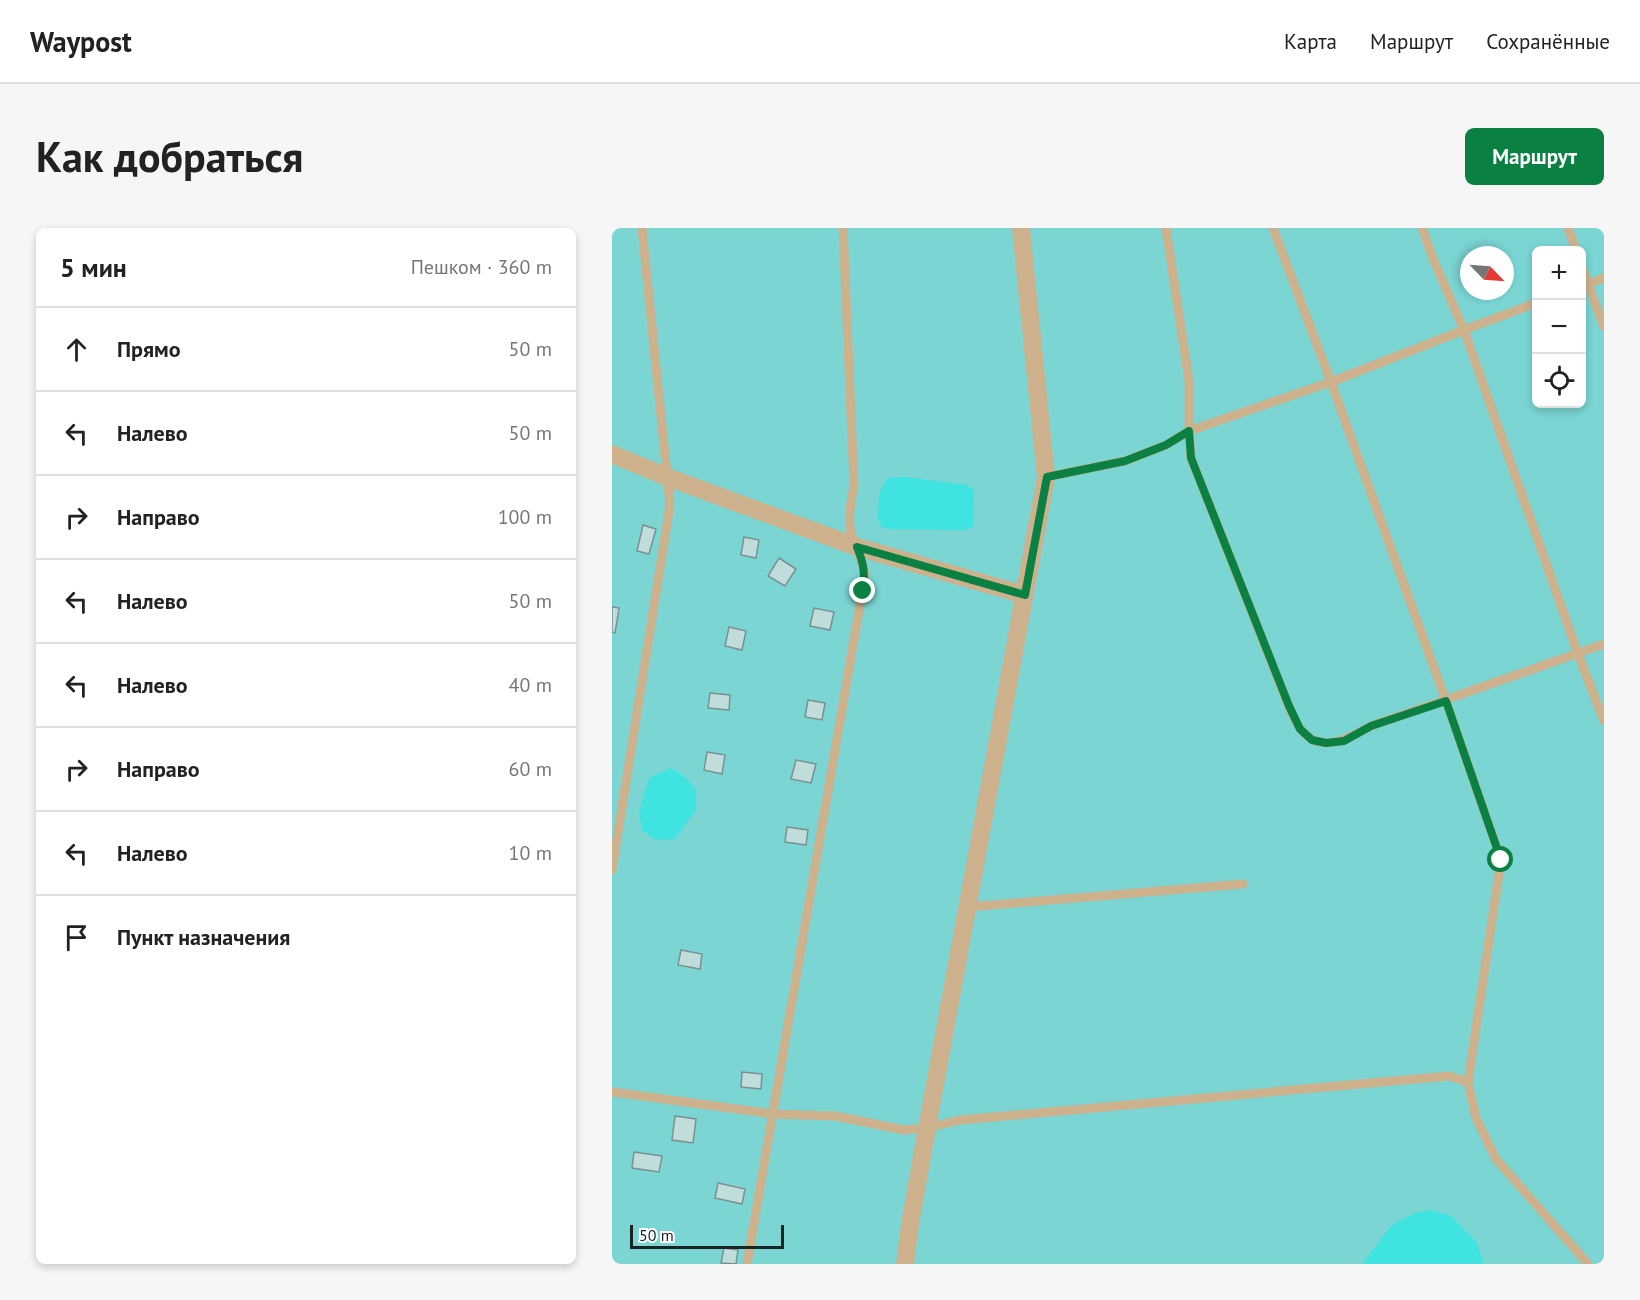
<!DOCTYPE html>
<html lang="ru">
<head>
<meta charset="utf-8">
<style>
	:root { --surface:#fff; --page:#f6f6f6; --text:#222; --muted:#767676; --line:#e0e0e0; --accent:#0b8043 }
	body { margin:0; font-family:"PT Sans",sans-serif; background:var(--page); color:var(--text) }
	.controls { position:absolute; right:18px; top:18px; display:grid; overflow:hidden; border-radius:9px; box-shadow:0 3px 9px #0003 }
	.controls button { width:54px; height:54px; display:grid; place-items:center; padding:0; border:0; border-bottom:2px solid var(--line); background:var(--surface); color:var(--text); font:30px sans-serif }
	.compass { position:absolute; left:848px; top:18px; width:54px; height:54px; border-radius:50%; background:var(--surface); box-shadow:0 3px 9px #0003; rotate:115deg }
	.scale { position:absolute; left:18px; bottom:15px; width:154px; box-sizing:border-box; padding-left:6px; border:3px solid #182323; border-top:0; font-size:16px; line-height:21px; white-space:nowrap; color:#182323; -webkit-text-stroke:4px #fff; paint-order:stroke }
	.stop { position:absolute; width:18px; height:18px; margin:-14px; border:4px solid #0b8043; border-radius:50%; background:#fff }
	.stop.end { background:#0b8043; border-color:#fff; box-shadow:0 2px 6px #0008 }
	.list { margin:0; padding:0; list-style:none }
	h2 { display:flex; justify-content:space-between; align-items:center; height:78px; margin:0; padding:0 24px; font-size:26px }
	h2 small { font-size:20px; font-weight:400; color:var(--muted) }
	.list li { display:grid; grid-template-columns:39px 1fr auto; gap:18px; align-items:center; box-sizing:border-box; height:84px; padding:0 24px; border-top:2px solid var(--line) }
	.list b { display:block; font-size:22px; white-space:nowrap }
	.list em { font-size:20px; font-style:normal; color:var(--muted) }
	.icon { flex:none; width:33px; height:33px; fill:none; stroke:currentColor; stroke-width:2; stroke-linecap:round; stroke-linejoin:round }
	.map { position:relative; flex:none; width:992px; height:1036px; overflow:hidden; border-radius:9px }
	header { display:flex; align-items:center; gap:36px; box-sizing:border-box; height:84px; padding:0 30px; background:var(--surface); border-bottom:2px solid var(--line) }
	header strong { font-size:28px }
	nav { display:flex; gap:33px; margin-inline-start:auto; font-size:21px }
	.intro { display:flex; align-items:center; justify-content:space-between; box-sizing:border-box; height:144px; padding:0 36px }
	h1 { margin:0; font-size:42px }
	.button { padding:15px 27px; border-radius:9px; background:var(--accent); color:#fff; font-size:21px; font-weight:700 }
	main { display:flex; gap:36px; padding:0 36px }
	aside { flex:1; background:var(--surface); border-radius:9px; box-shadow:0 3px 9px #0003 }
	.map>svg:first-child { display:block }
	.green { fill:#7ad5d3; fill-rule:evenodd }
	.water { fill:#3fe3e0 }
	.building { fill:#c0dddb; stroke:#789291; stroke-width:1.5 }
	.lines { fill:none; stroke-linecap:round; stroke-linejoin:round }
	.lane { stroke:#cdb18d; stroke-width:9 }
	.street { stroke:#cdb18d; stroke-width:18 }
	.route { stroke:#0b8043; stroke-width:8 }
</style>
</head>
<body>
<header>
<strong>Waypost</strong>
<nav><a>Карта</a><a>Маршрут</a><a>Сохранённые</a></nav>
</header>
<div class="intro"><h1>Как добраться</h1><a class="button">Маршрут</a></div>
<main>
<aside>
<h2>5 мин<small>Пешком · 360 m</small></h2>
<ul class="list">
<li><svg class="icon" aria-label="ahead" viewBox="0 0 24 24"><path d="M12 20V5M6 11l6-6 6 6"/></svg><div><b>Прямо</b></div><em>50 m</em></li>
<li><svg class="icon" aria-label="left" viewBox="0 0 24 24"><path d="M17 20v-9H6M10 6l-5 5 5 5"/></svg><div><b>Налево</b></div><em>50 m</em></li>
<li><svg class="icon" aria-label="right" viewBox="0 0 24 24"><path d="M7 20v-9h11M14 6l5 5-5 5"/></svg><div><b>Направо</b></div><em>100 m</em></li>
<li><svg class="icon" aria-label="left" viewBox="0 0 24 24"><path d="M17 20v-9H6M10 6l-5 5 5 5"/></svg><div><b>Налево</b></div><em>50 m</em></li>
<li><svg class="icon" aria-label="left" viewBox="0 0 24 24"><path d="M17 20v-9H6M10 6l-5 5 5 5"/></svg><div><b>Налево</b></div><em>40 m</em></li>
<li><svg class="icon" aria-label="right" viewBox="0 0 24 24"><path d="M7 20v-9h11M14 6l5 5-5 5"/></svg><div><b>Направо</b></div><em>60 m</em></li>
<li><svg class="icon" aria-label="left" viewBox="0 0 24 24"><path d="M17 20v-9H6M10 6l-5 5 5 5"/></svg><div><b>Налево</b></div><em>10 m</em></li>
<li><svg class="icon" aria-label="arrive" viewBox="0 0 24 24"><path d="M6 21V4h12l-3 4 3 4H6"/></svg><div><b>Пункт назначения</b></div></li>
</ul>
</aside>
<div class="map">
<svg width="992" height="1036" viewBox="0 0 992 1036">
	<rect width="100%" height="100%" fill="#ddfaf9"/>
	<path class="green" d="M0,0H992V1036H0ZM924,22H969V176H924ZM857,27H893V63H857Z"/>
	<path class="water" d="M293,249L355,257L362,263L361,299L353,302L280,301L269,299L266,291L267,265L276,250Z
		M59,540L73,549L84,562V581L63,611L44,612L30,602L27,584L37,550Z
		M820,982L839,988L865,1015L872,1036H750L780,997L803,985Z"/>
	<path class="building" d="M31,297L44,301L37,326L25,323Z
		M132,309L147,312L144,330L129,327Z
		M167,330L184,341L173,358L156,348Z
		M0,379L7,380L3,405L0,404Z
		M202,380L222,384L218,402L198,398Z
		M117,399L134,403L130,422L113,418Z
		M98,465L118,467L117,482L96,480Z
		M196,472L213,475L210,492L193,489Z
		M95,524L113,527L110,546L92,542Z
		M184,532L204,536L199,555L179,551Z
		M175,599L196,602L194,617L173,614Z
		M69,722L90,726L88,741L66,737Z
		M130,844L150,846L149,861L129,859Z
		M63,888L84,891L81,915L60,912Z
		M22,924L50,928L47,944L20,940Z
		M106,955L133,961L130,976L103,970Z
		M112,1020L126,1022L124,1036L109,1035Z"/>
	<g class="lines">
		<path class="lane" d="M554,0L577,153V203L579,230L677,479C680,485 683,494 688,500C707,528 737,510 759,498L992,416
			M661,0L719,154L834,473L889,632L856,854
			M810,0L822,33L852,102L966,426L992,493
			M956,0L964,22
			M969,37L992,99
			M969,59L992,50
			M434,249L513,233L554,217L577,203L719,154L852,102L924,75
			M0,642L58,277L30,0
			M356,679L631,656
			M0,864L161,886L223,888L292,902L315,900L348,892L837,848L856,854L864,890L884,931L976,1036
			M135,1036L253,347C250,331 243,320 239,305C235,289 240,271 242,256L231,0"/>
		<path class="street" d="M0,226L55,249L245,319L413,367
			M293,1036L298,996L315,900L434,249L409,0"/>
	</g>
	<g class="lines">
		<path class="route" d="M251,363C253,345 252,336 245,319L413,367L435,249L513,233L554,217L577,203L579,230L677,478L688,501L700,512L714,515L732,513L759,498L834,473L889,632"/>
	</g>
</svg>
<div class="controls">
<button>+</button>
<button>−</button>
<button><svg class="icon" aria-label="locate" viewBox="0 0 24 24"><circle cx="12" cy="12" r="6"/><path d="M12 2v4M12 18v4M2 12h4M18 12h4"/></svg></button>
</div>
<svg class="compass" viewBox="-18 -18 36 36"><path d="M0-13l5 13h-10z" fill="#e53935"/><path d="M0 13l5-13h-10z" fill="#767676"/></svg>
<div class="scale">50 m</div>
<div class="stop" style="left:889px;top:632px"></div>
<div class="stop end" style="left:251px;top:363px"></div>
</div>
</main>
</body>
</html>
